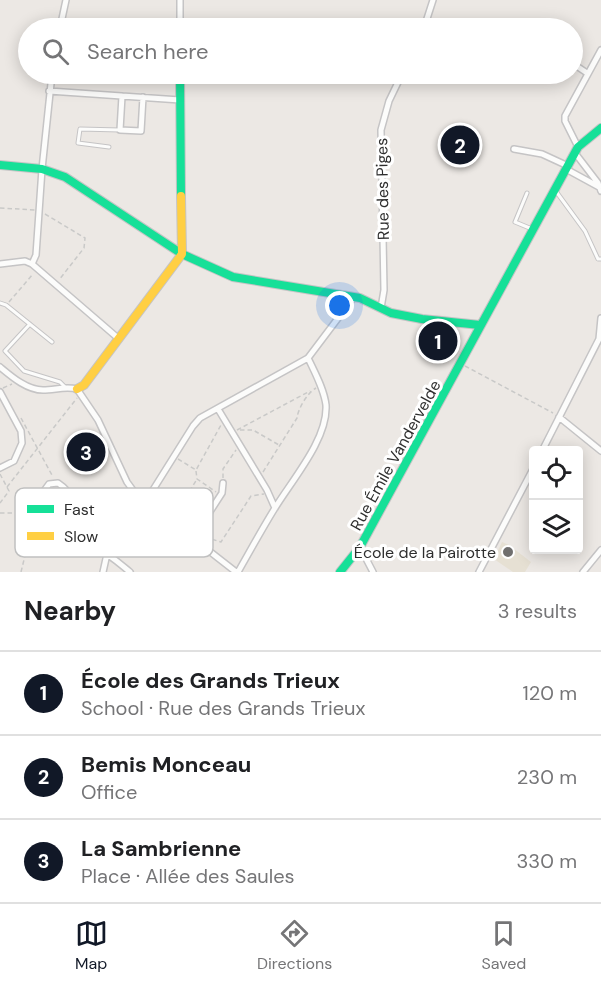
<!DOCTYPE html>
<html lang="en">
<head>
<meta charset="utf-8">
<style>
	:root { --surface:#fff; --page:#f2f2f2; --text:#202124; --muted:#757577; --line:#e0e0e0; --accent:#111827 }
	body { margin:0; font-family:"DM Sans",sans-serif; background:var(--page); color:var(--text) }
	.controls { position:absolute; right:18px; bottom:18px; display:grid; overflow:hidden; border-radius:6px; box-shadow:0 3px 15px #0003 }
	.controls button { width:54px; height:54px; display:grid; place-items:center; padding:0; border:0; border-bottom:2px solid var(--line); background:var(--surface); color:var(--text); font:30px sans-serif }
	.you { position:absolute; left:340px; top:306px; width:21px; height:21px; margin:-15px; border:4px solid #fff; border-radius:50%; background:#1a73e8; box-shadow:0 0 0 9px #1a73e833 }
	.badge { display:grid; place-items:center; width:39px; height:39px; border-radius:50%; background:var(--accent); color:#fff; font-size:20px; font-weight:700 }
	.pin { position:absolute; translate:-50% -50%; border:3px solid #fff; box-shadow:0 2px 6px #0006 }
	.list { margin:0; padding:0; list-style:none }
	h2 { display:flex; justify-content:space-between; align-items:center; height:78px; margin:0; padding:0 24px; font-size:26px }
	h2 small { font-size:20px; font-weight:400; color:var(--muted) }
	.list li { display:grid; grid-template-columns:39px 1fr auto; gap:18px; align-items:center; box-sizing:border-box; height:84px; padding:0 24px; border-top:2px solid var(--line) }
	.list b { display:block; font-size:22px; white-space:nowrap }
	.list p { margin:0; font-size:20px; white-space:nowrap; color:var(--muted) }
	.list em { font-size:20px; font-style:normal; color:var(--muted) }
	.icon { flex:none; width:33px; height:33px; fill:none; stroke:currentColor; stroke-width:2; stroke-linecap:round; stroke-linejoin:round }
	.map { position:relative; flex:none; width:601px; height:572px; overflow:hidden }
	.search { position:absolute; background:var(--surface); box-shadow:0 3px 15px #0003; left:18px; right:18px; top:18px; height:66px; display:flex; align-items:center; gap:15px; box-sizing:border-box; padding:0 21px; border-radius:33px; color:var(--muted); font-size:22px }
	.sheet { height:330px; background:var(--surface) }
	nav { display:flex; justify-content:space-around; align-items:center; box-sizing:border-box; height:84px; border-top:2px solid var(--line); background:var(--surface); font-size:16px; color:var(--muted) }
	nav a { display:grid; justify-items:center; gap:3px }
	nav .on { color:var(--accent) }
	.map>svg:first-child { display:block }
	.education { fill:#e6e0d3 }
	.lines { fill:none; stroke-linecap:round; stroke-linejoin:round }
	.lane-casing { stroke:#c5c4c5; stroke-width:5 }
	.street-casing { stroke:#c5c4c5; stroke-width:8 }
	.fast-casing { stroke:#c5c4c5; stroke-width:10 }
	.slow-casing { stroke:#c5c4c5; stroke-width:10 }
	.path { stroke:#c9c9c8; stroke-width:1.5; stroke-dasharray:4.5 3; stroke-linecap:butt }
	.lane { stroke:#fcfcfb; stroke-width:3 }
	.street { stroke:#fcfcfb; stroke-width:5 }
	.fast { stroke:#16e098; stroke-width:8 }
	.slow { stroke:#ffcf43; stroke-width:8 }
	.poi-dot { fill:#706f6e; stroke:#fff; stroke-width:2 }
	.labels { text-anchor:middle; stroke-width:6; stroke-linejoin:round; paint-order:stroke }
	.street-label { font-size:16px; fill:#2e2e2e; stroke:#fff }
	.poi-label { font-size:16px; fill:#2e2e2e; stroke:#fff; text-anchor:end }
	.key { fill:#fff; stroke:#c0c0c0; stroke-width:1.5 }
	.key-label { font-size:16px; fill:#2e2e2e }
</style>
</head>
<body>
<div class="map">
<svg width="601" height="572" viewBox="0 0 601 572">
	<rect width="100%" height="100%" fill="#ece8e4"/>
	<path class="education" d="M434,327L455,328L442,355L425,346Z
		M502,542L509,545L531,562L525,572H513L494,559Z"/>
	<g class="lines">
		<defs>
			<path id="lane" d="M109,147L78,143L80,129L120,130
				M555,190L585,231L598,259H601
				M527,193L515,222L532,229
				M0,303L6,305L52,342
				M30,324L5,351L24,371L60,382L65,387"/>
			<path id="street" d="M180,0V28
				M60,28L66,0
				M424,28L433,0
				M572,63L587,73
				M49,91L180,100
				M122,96L120,130L141,131L143,97
				M578,147L565,121V116L601,50
				M514,149L542,154L568,166
				M575,153L598,183L601,191
				M566,169L599,187
				M0,264L25,261L32,264L119,339
				M32,264L36,255L42,169L52,74
				M381,308L384,290L381,130L389,101L402,74
				M0,367C12,377 27,390 43,390C55,390 65,386 77,389L98,420L127,482L135,493L236,572
				M0,392L21,431L22,443L14,461L0,468
				M218,409L267,490L275,508
				M559,417L601,451
				M542,451L599,339L601,318
				M146,501L193,426L200,418L308,358
				M54,537L60,533L62,522
				M193,538L222,493L223,483
				M86,544C74,536 64,529 60,515C68,500 77,496 58,483L49,484L28,513C28,520 29,526 34,531C47,540 79,540 95,547C108,553 119,563 130,572
				M360,547L373,572
				M103,572L107,554
				M238,572C250,551 262,529 275,508C292,480 328,439 326,405C324,389 315,373 308,358L354,297
				M479,572L534,467
				M583,572L601,550"/>
			<path id="fast" d="M180,74L181,196
				M0,165L42,169L65,177L182,254L233,277L360,298L391,313L422,319L480,325
				M340,572L360,547L578,147L601,128"/>
			<path id="slow" d="M77,389L84,385L182,254L181,196"/>
		</defs>
		<use href="#lane" class="lane-casing"/>
		<use href="#street" class="street-casing"/>
		<use href="#fast" class="fast-casing"/>
		<use href="#slow" class="slow-casing"/>
		<path class="path" d="M0,208L35,210
			M45,214L85,238L84,248L59,280
			M9,302L33,274
			M465,366L553,413
			M3,388L12,384
			M21,418L53,477
			M237,430L310,391
			M240,430H253L279,445
			M178,459L196,470L221,425
			M196,471L197,479L216,492
			M263,472L297,418C298,409 307,393 316,388
			M0,474L9,491L0,503
			M223,478V469L236,450
			M7,487L77,398
			M0,513H24
			M174,517L197,479
			M205,539L208,538L221,542L251,496L264,494
			M21,572L30,535"/>
		<use href="#lane" class="lane"/>
		<use href="#street" class="street"/>
		<use href="#fast" class="fast"/>
		<use href="#slow" class="slow"/>
	</g>
	<circle class="poi-dot" cx="508" cy="552" r="6"/>
	<g class="labels">
		<g class="street-label">
			<text transform="translate(382 189) rotate(-91)" y="6">Rue des Piges</text>
			<text transform="translate(395 455) rotate(-61)" y="6">Rue Émile Vandervelde</text>
		</g>
		<g class="poi-label">
			<text x="496" y="558">École de la Pairotte</text>
		</g>
	</g>
	<rect x="15" y="488" width="198" height="69" rx="9" class="key"/>
	<rect x="27" y="505" width="27" height="8" fill="#16e098"/>
	<rect x="27" y="532" width="27" height="8" fill="#ffcf43"/>
	<g class="key-label">
		<text x="64" y="515">Fast</text>
		<text x="64" y="542">Slow</text>
	</g>
</svg>
<div class="controls">
<button><svg class="icon" aria-label="locate" viewBox="0 0 24 24"><circle cx="12" cy="12" r="6"/><path d="M12 2v4M12 18v4M2 12h4M18 12h4"/></svg></button>
<button><svg class="icon" aria-label="layers" viewBox="0 0 24 24"><path d="M12 4l9 5-9 5-9-5zM3 14l9 5 9-5"/></svg></button>
</div>
<div class="you"></div>
<div class="pin badge" style="left:438px;top:341px">1</div>
<div class="pin badge" style="left:460px;top:145px">2</div>
<div class="pin badge" style="left:86px;top:452px">3</div>
<div class="search"><svg class="icon" aria-label="search" viewBox="0 0 24 24"><circle cx="10" cy="10" r="6"/><path d="M15 15l6 6"/></svg>Search here</div>
</div>
<section class="sheet">
<h2>Nearby<small>3 results</small></h2>
<ul class="list">
<li><span class="badge">1</span><div><b>École des Grands Trieux</b><p>School · Rue des Grands Trieux</p></div><em>120 m</em></li>
<li><span class="badge">2</span><div><b>Bemis Monceau</b><p>Office</p></div><em>230 m</em></li>
<li><span class="badge">3</span><div><b>La Sambrienne</b><p>Place · Allée des Saules</p></div><em>330 m</em></li>
</ul>
</section>
<nav>
<a class="on"><svg class="icon" aria-label="map" viewBox="0 0 24 24"><path d="M3 6l6-2 6 2 6-2v14l-6 2-6-2-6 2zM9 4v14M15 6v14"/></svg>Map</a>
<a><svg class="icon" aria-label="directions" viewBox="0 0 24 24"><path d="M12 3l9 9-9 9-9-9zM9 14v-3h6M13 9l2 2-2 2"/></svg>Directions</a>
<a><svg class="icon" aria-label="saved" viewBox="0 0 24 24"><path d="M7 4h10v16l-5-4-5 4z"/></svg>Saved</a>
</nav>
</body>
</html>
